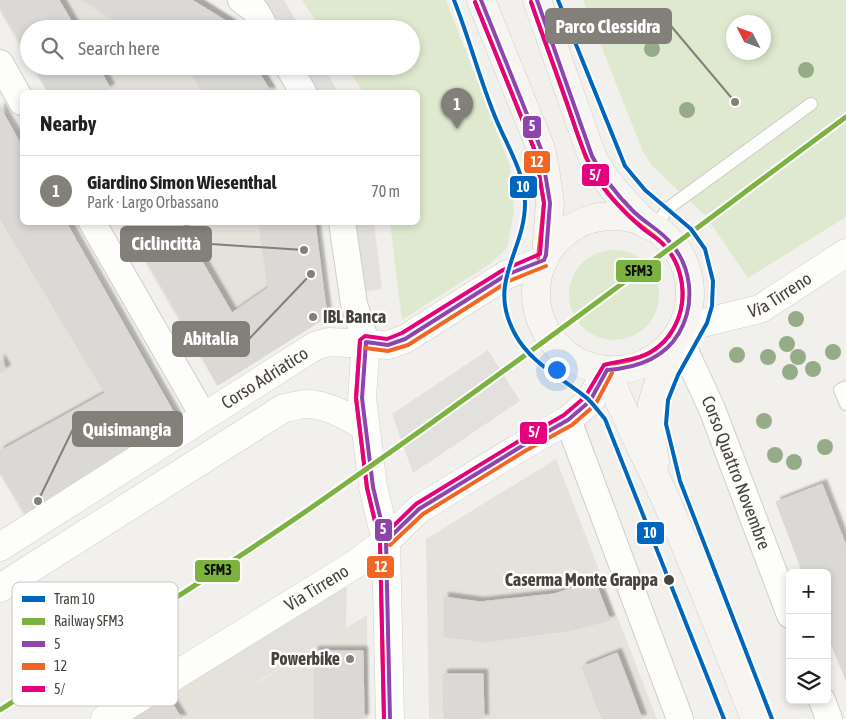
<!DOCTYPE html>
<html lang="en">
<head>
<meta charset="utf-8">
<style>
	:root { --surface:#fff; --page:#f2f2f2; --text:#202124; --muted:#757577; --line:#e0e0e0; --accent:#837f79 }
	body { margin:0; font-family:"Asap Condensed",sans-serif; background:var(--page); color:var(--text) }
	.controls { position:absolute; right:15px; bottom:15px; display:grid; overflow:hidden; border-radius:8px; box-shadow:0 2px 8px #0003 }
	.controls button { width:45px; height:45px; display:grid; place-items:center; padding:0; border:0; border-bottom:1px solid var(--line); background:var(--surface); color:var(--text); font:25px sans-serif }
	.compass { position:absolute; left:726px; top:15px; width:45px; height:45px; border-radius:50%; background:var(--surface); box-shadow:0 2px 8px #0003; rotate:312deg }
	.you { position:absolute; left:556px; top:369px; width:18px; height:18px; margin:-12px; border:4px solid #fff; border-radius:50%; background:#1a73e8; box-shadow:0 0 0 8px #1a73e833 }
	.badge { display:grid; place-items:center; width:32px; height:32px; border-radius:50%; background:var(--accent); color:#fff; font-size:16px; font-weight:700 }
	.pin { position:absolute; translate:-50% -41px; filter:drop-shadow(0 1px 2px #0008) }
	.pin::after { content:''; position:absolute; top:26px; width:18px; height:15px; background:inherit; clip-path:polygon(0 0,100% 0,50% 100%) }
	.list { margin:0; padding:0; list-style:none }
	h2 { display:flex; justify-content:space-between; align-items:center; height:65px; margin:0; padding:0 20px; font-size:21px }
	h2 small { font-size:16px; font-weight:400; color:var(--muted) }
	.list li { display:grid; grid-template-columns:32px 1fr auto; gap:15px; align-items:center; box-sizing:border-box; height:70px; padding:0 20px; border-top:1px solid var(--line) }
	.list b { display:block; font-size:19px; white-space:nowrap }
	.list p { margin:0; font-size:16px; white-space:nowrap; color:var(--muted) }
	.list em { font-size:16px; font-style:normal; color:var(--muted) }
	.icon { flex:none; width:28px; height:28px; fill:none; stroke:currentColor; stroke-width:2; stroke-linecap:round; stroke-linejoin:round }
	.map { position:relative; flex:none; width:846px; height:719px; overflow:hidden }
	.search { position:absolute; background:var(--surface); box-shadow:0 2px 8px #0003; left:20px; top:20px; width:400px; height:55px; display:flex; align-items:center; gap:12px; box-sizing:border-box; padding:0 18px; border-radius:28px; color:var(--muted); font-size:19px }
	.panel { position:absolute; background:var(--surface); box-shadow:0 2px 8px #0003; left:20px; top:90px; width:400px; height:135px; border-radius:8px }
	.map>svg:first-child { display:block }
	.residential { fill:#e5e2dc }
	.green { fill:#dfe9d0; fill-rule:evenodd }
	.parking { fill:#e3e1de }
	.building { fill:#dbd9d6; stroke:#dad7d3; filter:url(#shadow) }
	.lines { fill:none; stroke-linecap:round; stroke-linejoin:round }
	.service-casing { stroke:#d0cecb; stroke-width:14 }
	.minor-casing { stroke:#d0cecb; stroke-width:28 }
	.tertiary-casing { stroke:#d0cecb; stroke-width:29 }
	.secondary-casing { stroke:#d0cdc5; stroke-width:29 }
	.service { stroke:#fdfdfc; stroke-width:12 }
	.minor { stroke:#fdfdfc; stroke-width:26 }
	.tertiary { stroke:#fdfdfc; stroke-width:28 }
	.secondary { stroke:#f6f5f1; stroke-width:28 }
	.bus-1-casing { stroke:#fff; stroke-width:8 }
	.bus-2-casing { stroke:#fff; stroke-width:8 }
	.bus-3-casing { stroke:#fff; stroke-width:8 }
	.bus-1 { stroke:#8e44ad; stroke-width:4 }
	.bus-2 { stroke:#f26522; stroke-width:4 }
	.bus-3 { stroke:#e5007d; stroke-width:4 }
	.rail-1-casing { stroke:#fff; stroke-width:9 }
	.rail-1 { stroke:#7cb23f; stroke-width:5 }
	.tram-1-casing { stroke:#fff; stroke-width:8 }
	.tram-1 { stroke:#0065bd; stroke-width:4 }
	.tree { fill:#96ab87 }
	.poi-dot { fill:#837f79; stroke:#fff; stroke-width:2 }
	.stop-dot { fill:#47423a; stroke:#fff; stroke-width:2 }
	.labels { text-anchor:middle; stroke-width:5; stroke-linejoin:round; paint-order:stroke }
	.street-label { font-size:18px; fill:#47423a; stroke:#fff }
	.poi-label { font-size:18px; font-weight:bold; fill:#47423a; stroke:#fff; text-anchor:start }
	.stop-label { font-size:18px; font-weight:bold; fill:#47423a; stroke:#fff; text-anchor:end }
	.key { fill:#fff; stroke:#c8c6c4; stroke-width:1 }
	.key-label { font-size:14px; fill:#47423a }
	.leader { fill:none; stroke:#837f79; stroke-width:2 }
	.callout-dot { fill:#837f79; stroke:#fff; stroke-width:2 }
	.callout { fill:#837f79; stroke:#837f79; stroke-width:2 }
	.callout-label { font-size:19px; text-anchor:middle; font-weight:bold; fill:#fff }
	.line-badge { stroke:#fff; stroke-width:2 }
	.badge-label { font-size:14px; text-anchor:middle; font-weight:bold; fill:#fff }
	.pale-badge-label { font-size:14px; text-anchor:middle; font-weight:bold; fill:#111 }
</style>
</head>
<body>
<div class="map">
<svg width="846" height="719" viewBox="0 0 846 719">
	<defs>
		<filter id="shadow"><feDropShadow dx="4.5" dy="-4.5" stdDeviation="1" flood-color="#0004"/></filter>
	</defs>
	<rect width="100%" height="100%" fill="#f2f0ed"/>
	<path class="residential" d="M0,0H205L237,21L242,29H29V62L0,12Z
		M31,66H263L278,92H47Z
		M0,103L22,143V222L68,223L181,420L26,519L0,475Z
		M122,223H318L328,317L217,386Z
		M556,459L657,719H429L426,539Z
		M367,615L368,719H125L231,653L251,686Z"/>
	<path class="green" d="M302,0H446L510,166L514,211L507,248L490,264L402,320L390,223L418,222V92H363L346,66H411V29H321Z
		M583,0H846V217L748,278L704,214L653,167L643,152ZM734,22H764V52H734Z
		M569 295a45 45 0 1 1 90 0a45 45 0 1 1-90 0Z"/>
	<path class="parking" d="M240,0H284L301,29H266Z
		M288,66H323L338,92H303Z
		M342,223H374L382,289L353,293Z
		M488,350L520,401L413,473L392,414Z
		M347,569L346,628L250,686L226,645Z"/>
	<path class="building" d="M4,0H59L76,29H29V57L0,7V2Z
		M83,0H192L231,24L233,29H127Z
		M34,66H98L110,88L103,92H49Z
		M186,66H255L271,92H203Z
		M0,107L22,146V222H66L178,420L27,516L0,471V451L105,393L0,218Z
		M124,222H181L189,239L148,263Z
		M259,222H315L327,316L218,385L191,337L232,313L268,288Z
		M189,239L232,313L191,337L148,263Z
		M0,359L6,369L0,373Z
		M822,484L846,546V680L827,634V573H803L776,502Z
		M595,581L610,620L572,630L484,642L444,636V597L480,602L554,594Z
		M314,651H363L364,719H314Z
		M617,653L629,684L642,719H602L582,667Z
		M443,674H483L484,719H444Z
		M168,697L182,719H132Z"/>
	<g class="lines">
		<defs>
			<path id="service" d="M655,229L667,209L811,104
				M846,387L840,390L846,404"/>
			<g id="minor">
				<path d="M241,0L256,11L266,29"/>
				<path d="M0,63L22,102"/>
				<path d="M288,66L303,92"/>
				<path d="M92,222L204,417"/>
				<path d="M342,222L354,304L366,342"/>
				<path id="s1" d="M679,332L688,357L712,409L790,615"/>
				<path d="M568,420L680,719"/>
				<path d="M822,700L829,719"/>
			</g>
			<g id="tertiary">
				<path id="s2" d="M682,328L760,309L846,253"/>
				<path d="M366,342L362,398L373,487L386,541L390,719"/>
				<path id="s3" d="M0,547L315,346L329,342L388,345L405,339L506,275L544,260"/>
				<path d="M0,588L284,408C291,407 298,405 304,404C325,403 347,416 364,426"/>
				<path id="s4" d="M105,719L357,563L386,541L419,509L522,446L568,420L590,401L607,370"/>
			</g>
			<path id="secondary" d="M481,0L541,149L545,169L550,203L546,255
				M537,0L592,156C605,183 626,203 647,225
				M536 293a77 77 0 1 1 154 0a77 77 0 1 1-154 0Z
				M607,370C623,415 646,455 665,498C697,571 726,645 755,719
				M655,462L652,439V404L671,344"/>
		</defs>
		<use href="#service" class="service-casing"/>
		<use href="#minor" class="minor-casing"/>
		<use href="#tertiary" class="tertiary-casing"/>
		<use href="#secondary" class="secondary-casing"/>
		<use href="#service" class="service"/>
		<use href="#minor" class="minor"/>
		<use href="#tertiary" class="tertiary"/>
		<use href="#secondary" class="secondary"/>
		<defs>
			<path id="bus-1" d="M481,0L541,149L550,203L546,255L544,260
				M537,0L592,156C603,178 616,194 633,211C644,222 658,229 668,240C692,265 696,303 679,333C664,359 635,368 607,370
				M366,342L362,398L373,487L386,541L390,719
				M366,342L388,345L405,339L506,275L544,260
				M386,541L419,509L522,446L568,420L590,401L607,370"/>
			<path id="bus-2" d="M475,2L535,151L544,203L538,258
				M531,2L586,158C597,181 611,198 629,216C640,226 652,233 662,243C684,265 689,300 674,328C661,353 633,362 607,364
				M360,342L356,398L367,488L380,542L384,719
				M365,348L388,351L408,345L509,281L546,266
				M390,545L423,514L525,451L572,425L595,405L612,373"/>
			<path id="bus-3" d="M382,537L416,504L519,441L564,415L585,397L604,365C620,360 636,361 651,352C687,330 693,278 665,246C658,238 649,234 641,227C624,212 605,194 594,173C582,152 576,129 568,106C556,71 543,37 531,2
				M384,719L380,542L367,488L356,398L360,340L365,336L387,339L402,333L503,270L540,254L544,203L535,151L475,2"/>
		</defs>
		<use href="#bus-1" class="bus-1-casing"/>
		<use href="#bus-2" class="bus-2-casing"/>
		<use href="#bus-3" class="bus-3-casing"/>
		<use href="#bus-1" class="bus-1"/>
		<use href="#bus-2" class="bus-2"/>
		<use href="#bus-3" class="bus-3"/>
		<defs>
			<path id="rail-1" d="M0,710C112,638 226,568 335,491C508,371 676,243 846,117"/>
		</defs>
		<use href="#rail-1" class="rail-1-casing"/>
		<use href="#rail-1" class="rail-1"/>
		<defs>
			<path id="tram-1" d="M454,0C469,38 479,77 494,114C505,143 525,171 525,203C525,253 486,281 515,334C531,364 563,378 588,399C594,405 599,412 605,419L724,719
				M558,0L625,166L645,190L691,229L705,249L713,281L712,306L707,323L678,375L668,400L666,424L680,481L772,719"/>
		</defs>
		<use href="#tram-1" class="tram-1-casing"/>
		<use href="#tram-1" class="tram-1"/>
	</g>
	<g class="tree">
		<circle cx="652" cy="49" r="8"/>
		<circle cx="806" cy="70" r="8"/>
		<circle cx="687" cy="110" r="8"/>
		<circle cx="796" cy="319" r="8"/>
		<circle cx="787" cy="344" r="8"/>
		<circle cx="833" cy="352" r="8"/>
		<circle cx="737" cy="355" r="8"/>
		<circle cx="768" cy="357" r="8"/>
		<circle cx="798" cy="357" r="8"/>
		<circle cx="813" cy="369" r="8"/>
		<circle cx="790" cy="372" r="8"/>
		<circle cx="764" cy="421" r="8"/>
		<circle cx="825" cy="447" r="8"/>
		<circle cx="775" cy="455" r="8"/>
		<circle cx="794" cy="462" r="8"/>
	</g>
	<g class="poi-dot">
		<circle cx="313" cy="317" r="5"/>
		<circle cx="350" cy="659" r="5"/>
	</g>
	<circle class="stop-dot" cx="669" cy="580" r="6"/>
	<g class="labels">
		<g class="street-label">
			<text dy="6" stroke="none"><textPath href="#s2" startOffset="104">Via Tirreno</textPath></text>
			<text dy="6" stroke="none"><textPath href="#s3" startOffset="314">Corso Adriatico</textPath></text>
			<text dy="6" stroke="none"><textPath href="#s1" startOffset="152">Corso Quattro Novembre</textPath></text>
			<text dy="6" stroke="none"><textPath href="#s4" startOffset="249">Via Tirreno</textPath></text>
		</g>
		<g class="poi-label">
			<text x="323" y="323">IBL Banca</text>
			<text x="340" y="665" text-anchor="end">Powerbike</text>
		</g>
		<g class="stop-label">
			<text x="658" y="586">Caserma Monte Grappa</text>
		</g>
	</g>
	<rect x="12" y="582" width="166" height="124" rx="8" class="key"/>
	<rect x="22" y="596" width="23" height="6" fill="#0065bd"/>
	<rect x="22" y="618" width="23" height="7" fill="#7cb23f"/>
	<rect x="22" y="641" width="23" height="6" fill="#8e44ad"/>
	<rect x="22" y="663" width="23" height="7" fill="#f26522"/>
	<rect x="22" y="686" width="23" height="6" fill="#e5007d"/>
	<g class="key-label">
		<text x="54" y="604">Tram 10</text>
		<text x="54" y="626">Railway SFM3</text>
		<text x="54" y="649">5</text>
		<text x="54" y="671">12</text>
		<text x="54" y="694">5/</text>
	</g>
	<path class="leader" d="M735 102L671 26M304 250L211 244M311 274L249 339M38 501L73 429"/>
	<g class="callout-dot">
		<circle cx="735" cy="102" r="5"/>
		<circle cx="304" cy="250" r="5"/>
		<circle cx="311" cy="274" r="5"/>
		<circle cx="38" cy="501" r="5"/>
	</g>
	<g class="callout">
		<rect x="546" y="9" width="125" height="34" rx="5"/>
		<rect x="121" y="227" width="90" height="34" rx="5"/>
		<rect x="173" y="322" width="76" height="34" rx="5"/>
		<rect x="73" y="412" width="109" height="34" rx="5"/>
	</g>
	<g class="callout-label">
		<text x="608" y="33">Parco Clessidra</text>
		<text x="166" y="250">Ciclincittà</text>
		<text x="211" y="345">Abitalia</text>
		<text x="127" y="436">Quisimangia</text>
	</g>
	<g class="line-badge">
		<rect x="522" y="115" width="20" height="24" rx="5" fill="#8e44ad"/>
		<rect x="523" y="150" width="28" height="24" rx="5" fill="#f26522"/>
		<rect x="581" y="163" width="29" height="24" rx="5" fill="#e5007d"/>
		<rect x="509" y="175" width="29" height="24" rx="5" fill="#0065bd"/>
		<rect x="615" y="259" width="47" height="24" rx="5" fill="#7cb23f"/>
		<rect x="519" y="421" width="29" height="24" rx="5" fill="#e5007d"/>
		<rect x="374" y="518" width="19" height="24" rx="5" fill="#8e44ad"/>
		<rect x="636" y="521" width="29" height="24" rx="5" fill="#0065bd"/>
		<rect x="366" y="555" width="29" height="24" rx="5" fill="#f26522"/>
		<rect x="194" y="559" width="47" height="24" rx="5" fill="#7cb23f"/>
	</g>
	<g class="badge-label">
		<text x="532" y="131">5</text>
		<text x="537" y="167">12</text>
		<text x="595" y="180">5/</text>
		<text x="523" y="192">10</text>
		<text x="534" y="437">5/</text>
		<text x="383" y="534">5</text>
		<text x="650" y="538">10</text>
		<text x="381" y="572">12</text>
	</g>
	<g class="pale-badge-label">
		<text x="639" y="276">SFM3</text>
		<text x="218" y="575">SFM3</text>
	</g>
</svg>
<div class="controls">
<button>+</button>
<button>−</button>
<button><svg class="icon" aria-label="layers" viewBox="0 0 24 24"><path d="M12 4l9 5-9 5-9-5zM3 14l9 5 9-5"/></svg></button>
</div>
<svg class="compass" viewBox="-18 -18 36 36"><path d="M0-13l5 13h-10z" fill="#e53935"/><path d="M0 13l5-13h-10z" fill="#757577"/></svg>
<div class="you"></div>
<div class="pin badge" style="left:457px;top:129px">1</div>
<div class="search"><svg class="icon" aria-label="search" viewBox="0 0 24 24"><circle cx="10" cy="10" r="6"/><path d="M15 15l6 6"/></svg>Search here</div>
<section class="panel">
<h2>Nearby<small></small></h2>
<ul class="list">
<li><span class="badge">1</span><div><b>Giardino Simon Wiesenthal</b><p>Park · Largo Orbassano</p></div><em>70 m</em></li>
</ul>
</section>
</div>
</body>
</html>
